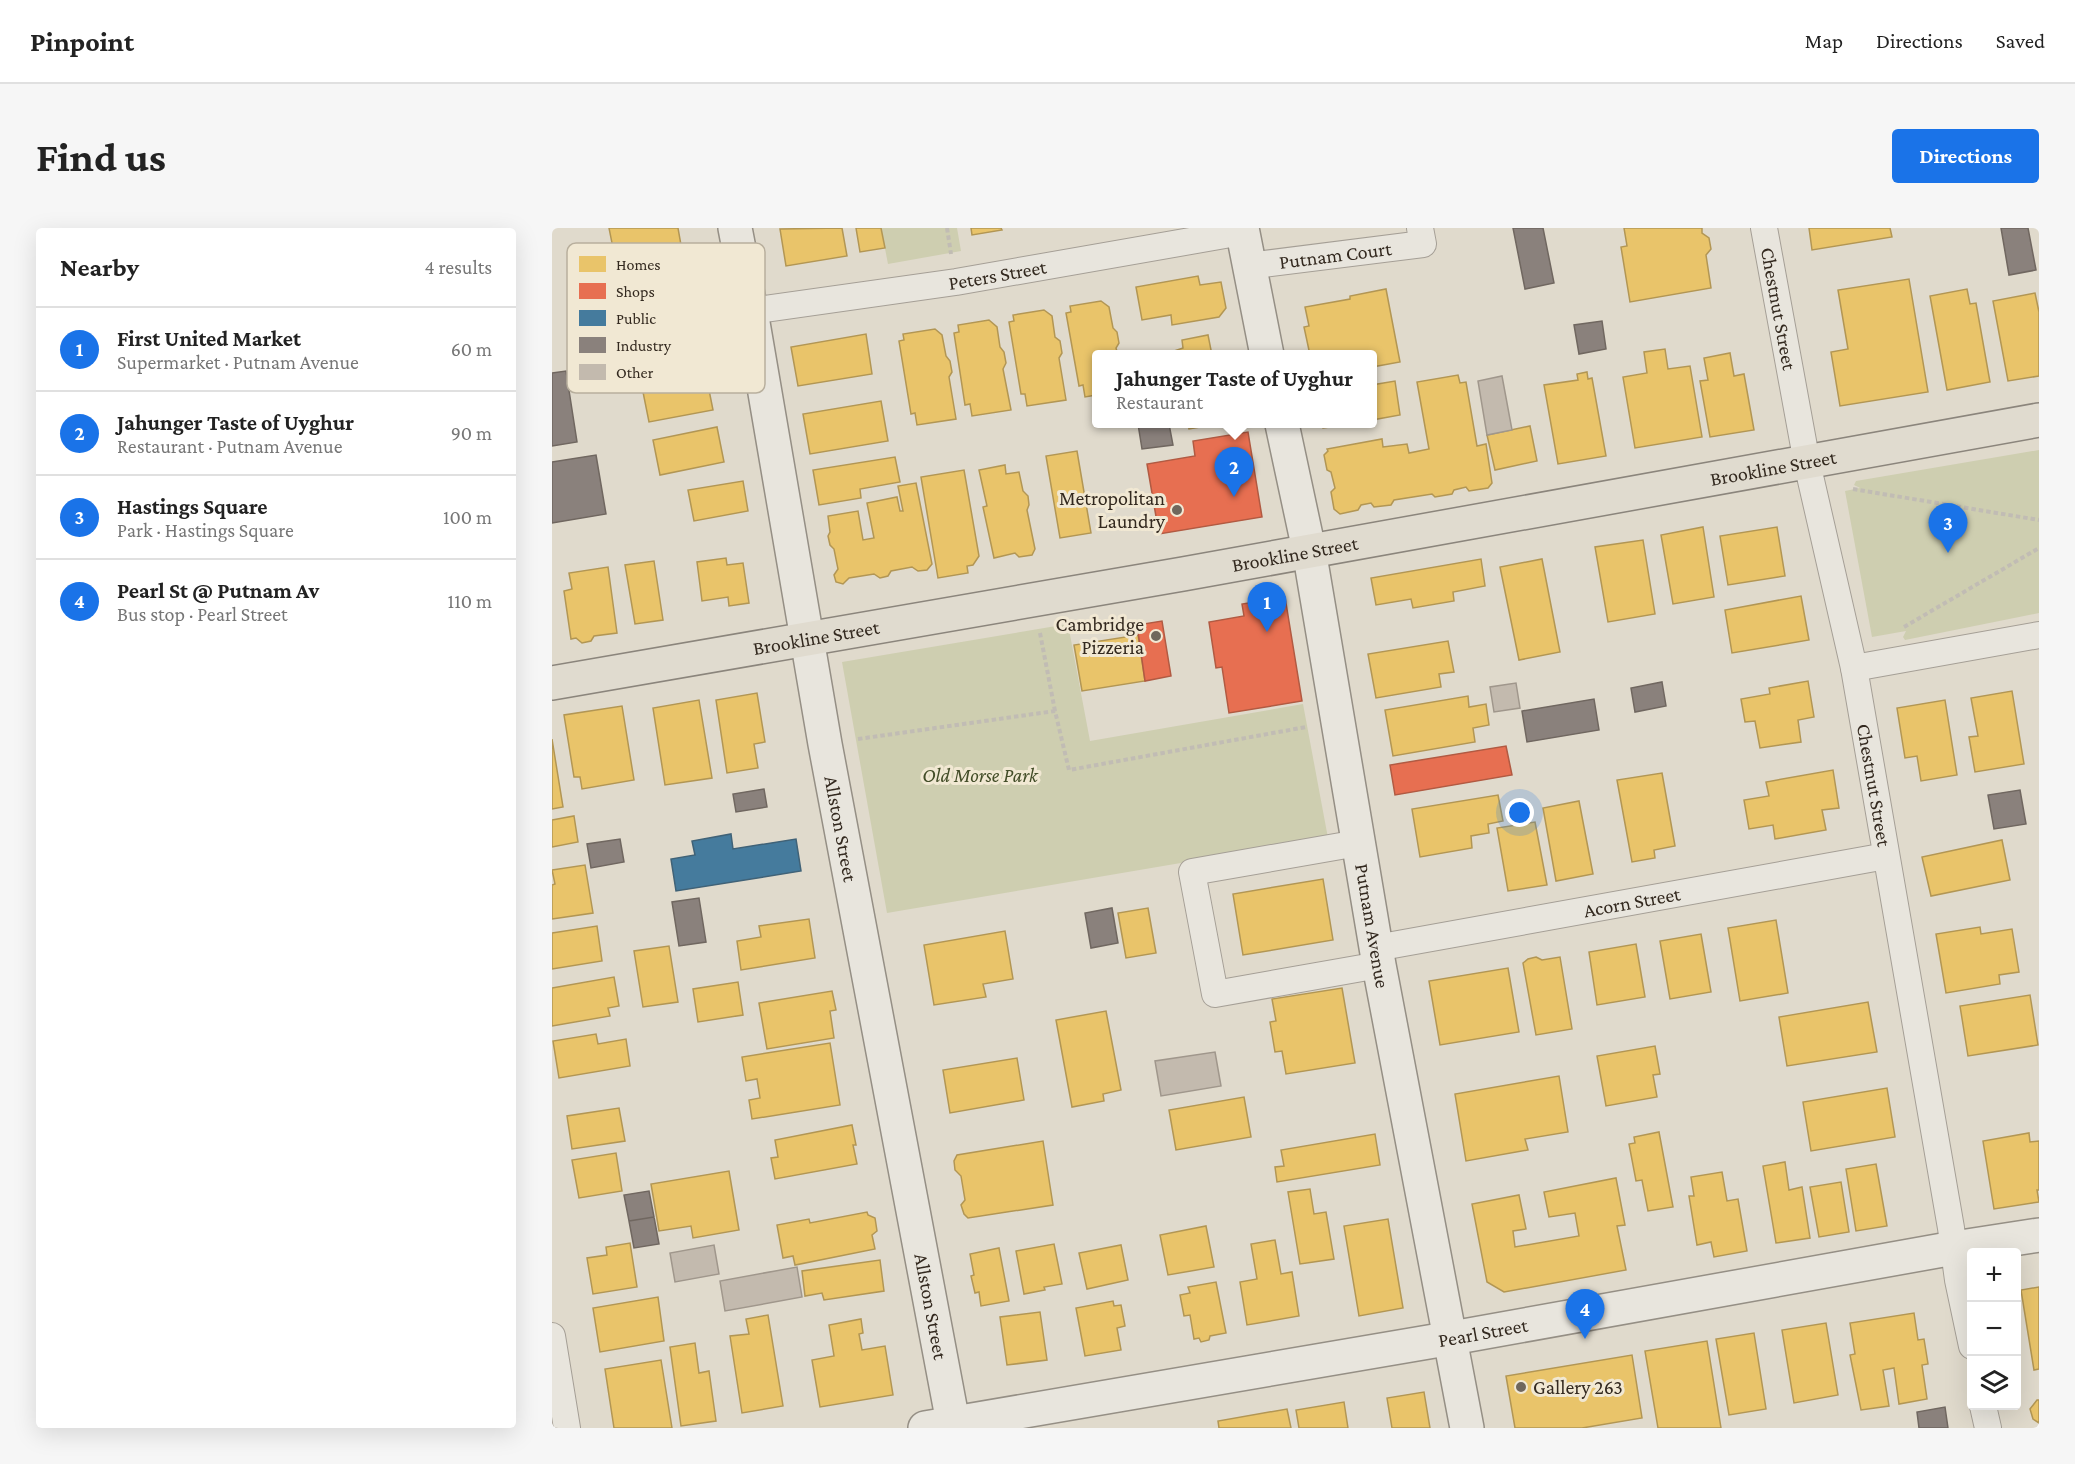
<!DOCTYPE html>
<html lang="en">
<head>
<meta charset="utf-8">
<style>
	:root { --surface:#fff; --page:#f6f6f6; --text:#222; --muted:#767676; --line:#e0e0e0; --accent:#1a73e8 }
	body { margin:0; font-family:"Crimson Pro",serif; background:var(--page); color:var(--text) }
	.controls { position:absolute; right:18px; bottom:18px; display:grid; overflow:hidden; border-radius:6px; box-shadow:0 6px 24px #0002 }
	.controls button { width:54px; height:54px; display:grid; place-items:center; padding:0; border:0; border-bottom:2px solid var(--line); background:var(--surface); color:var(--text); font:30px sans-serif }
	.you { position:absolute; left:968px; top:585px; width:21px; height:21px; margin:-15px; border:4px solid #fff; border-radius:50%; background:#1a73e8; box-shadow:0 0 0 9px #1a73e833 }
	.badge { display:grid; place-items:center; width:39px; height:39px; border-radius:50%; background:var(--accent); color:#fff; font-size:20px; font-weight:700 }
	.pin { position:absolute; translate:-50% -50px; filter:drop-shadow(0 2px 3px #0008) }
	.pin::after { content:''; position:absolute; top:32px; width:21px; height:18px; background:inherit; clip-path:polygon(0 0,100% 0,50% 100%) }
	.popup { position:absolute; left:540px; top:122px; width:285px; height:78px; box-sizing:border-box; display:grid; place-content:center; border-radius:6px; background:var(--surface); filter:drop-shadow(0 2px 4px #0005); font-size:20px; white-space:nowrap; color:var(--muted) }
	.popup b { font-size:22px; color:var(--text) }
	.popup::after { content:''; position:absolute; left:50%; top:100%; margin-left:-12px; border:12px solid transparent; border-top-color:var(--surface) }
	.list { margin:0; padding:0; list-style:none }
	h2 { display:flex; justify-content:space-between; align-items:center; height:78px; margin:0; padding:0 24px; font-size:26px }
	h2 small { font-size:20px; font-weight:400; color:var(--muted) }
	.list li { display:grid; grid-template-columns:39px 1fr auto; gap:18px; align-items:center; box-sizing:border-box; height:84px; padding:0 24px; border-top:2px solid var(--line) }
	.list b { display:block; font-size:22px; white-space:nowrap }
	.list p { margin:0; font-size:20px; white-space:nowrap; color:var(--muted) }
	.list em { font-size:20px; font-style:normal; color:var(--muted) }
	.icon { flex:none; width:33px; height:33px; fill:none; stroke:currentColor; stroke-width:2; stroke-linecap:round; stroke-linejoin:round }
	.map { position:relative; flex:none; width:1487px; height:1200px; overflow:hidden; border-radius:6px }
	header { display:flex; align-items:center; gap:36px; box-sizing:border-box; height:84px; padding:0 30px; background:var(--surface); border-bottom:2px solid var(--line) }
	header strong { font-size:28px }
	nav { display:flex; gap:33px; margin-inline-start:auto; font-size:21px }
	.intro { display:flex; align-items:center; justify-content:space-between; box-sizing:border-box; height:144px; padding:0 36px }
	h1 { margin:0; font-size:42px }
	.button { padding:15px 27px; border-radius:6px; background:var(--accent); color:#fff; font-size:21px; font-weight:700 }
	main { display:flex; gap:36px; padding:0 36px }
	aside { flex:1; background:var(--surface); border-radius:6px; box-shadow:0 6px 24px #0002 }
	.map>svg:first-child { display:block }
	.green { fill:#ceceb0 }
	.homes { fill:#e9c46a; stroke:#b29654; stroke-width:1.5 }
	.shops { fill:#e76f51; stroke:#b15a42; stroke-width:1.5 }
	.public { fill:#457b9d; stroke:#406277; stroke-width:1.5 }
	.industry { fill:#8a817c; stroke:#706760; stroke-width:1.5 }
	.building { fill:#c3baae; stroke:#a0978c; stroke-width:1.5 }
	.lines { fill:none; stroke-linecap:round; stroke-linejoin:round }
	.street-casing { stroke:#a59f96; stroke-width:28 }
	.secondary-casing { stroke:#958f85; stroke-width:36 }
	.primary-casing { stroke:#8b857c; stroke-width:36 }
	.path { stroke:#c1bcb4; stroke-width:4; stroke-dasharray:4.5 3; stroke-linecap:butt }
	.street { stroke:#e8e5dd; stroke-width:26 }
	.secondary { stroke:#e8e5dd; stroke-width:33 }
	.primary { stroke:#e0dbcf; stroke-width:33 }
	.poi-dot { fill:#70675c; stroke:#f1e8d3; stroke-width:2 }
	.labels { text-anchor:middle; stroke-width:6; stroke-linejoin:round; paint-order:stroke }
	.street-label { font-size:20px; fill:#33291f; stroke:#f1e8d3 }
	.poi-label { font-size:20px; fill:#33291f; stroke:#f1e8d3; text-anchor:end }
	.park-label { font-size:20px; font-style:italic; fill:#434d28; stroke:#f1e8d3 }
	.key { fill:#f1e8d3; stroke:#b8af9d; stroke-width:1.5 }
	.key-label { font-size:16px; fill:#33291f }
</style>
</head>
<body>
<header>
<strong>Pinpoint</strong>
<nav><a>Map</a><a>Directions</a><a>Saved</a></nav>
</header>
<div class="intro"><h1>Find us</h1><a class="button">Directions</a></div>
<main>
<aside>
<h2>Nearby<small>4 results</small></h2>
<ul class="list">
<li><span class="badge">1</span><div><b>First United Market</b><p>Supermarket · Putnam Avenue</p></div><em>60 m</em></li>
<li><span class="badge">2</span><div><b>Jahunger Taste of Uyghur</b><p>Restaurant · Putnam Avenue</p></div><em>90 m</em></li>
<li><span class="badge">3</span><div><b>Hastings Square</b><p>Park · Hastings Square</p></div><em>100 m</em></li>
<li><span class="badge">4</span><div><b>Pearl St @ Putnam Av</b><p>Bus stop · Pearl Street</p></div><em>110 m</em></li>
</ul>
</aside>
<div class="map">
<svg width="1487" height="1200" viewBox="0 0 1487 1200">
	<rect width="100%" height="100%" fill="#e0dacc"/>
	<path class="green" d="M329,0H405L409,23L336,36Z
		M1487,222V385L1353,412L1351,409L1354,403L1320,409L1293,263L1308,260L1302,257L1304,253Z
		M516,396L538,513L751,476L776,610L335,685L290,434Z"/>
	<path class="homes" d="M57,0H126L129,17L63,30Z
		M290,0L295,28L234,38L228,1Z
		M304,0H329L333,20L308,24Z
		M419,0H449L450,2L420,7Z
		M1072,0H1150V5L1157,10L1159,21L1154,27L1159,60L1078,74L1069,19L1075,18Z
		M1257,0H1338L1340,9L1260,22Z
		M136,39L143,74L79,86L72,52Z
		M646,48L648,57L669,54L674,80L667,89L620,97L619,87L590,92L584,59Z
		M1357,51L1376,164L1288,178L1279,124L1296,121L1286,62Z
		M834,61L848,134L820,139V127H758L752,99L757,98L753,79L798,71V68Z
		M1415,61L1418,76L1424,75L1438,154L1395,162L1378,68Z
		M1483,65L1487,84V148L1456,153L1441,73Z
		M549,73L557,79L561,100L565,104L567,115L564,120L566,127H544V167L533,169L531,157L527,158L514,85L519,84L518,78Z
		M492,82L500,88L503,109L508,113L510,125L507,130L514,172L475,178L473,166H469L457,94L462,93L461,87Z
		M144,91L151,125L86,138L79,103Z
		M437,92L445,99L448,119L452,124L454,135L451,141L459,182L420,188L418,176L413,177L402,105L407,104L406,97Z
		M383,101L390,107L394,128L398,133L400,144L397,149L404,191L365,197L363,185L359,186L347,113L352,112L351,106Z
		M314,106L320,146L246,158L239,119Z
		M656,107L660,127H622V123L631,120L630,112Z
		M1113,121L1116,141L1138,138L1150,209L1083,220L1071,149L1095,145L1092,124Z
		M1178,125L1182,148L1192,146L1202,202L1158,209L1148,153L1156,152L1152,130Z
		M1035,144L1036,151L1040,150L1054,228L1006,236L992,157L1026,152L1025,146Z
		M154,147L161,182L97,194L90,159Z
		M906,147L908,155L914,154L925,218L934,216L940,255L936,260L917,263L914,259L902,262L900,266L883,269L880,266L842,272L839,277L822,279L819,275L809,277L806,282L788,286L782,281L779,264L783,260L779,244L775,242L772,227L776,223L775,221L830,211L831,219L855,216L857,225L877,221L865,154Z
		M843,153L848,187L820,192V157Z
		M329,173L336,213L258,226L251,186Z
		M636,196H666L637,201Z
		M770,196H800L771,200Z
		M978,198L985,233L943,242L935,207Z
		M165,199L172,234L108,247L101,212Z
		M525,223L539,305L508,310L494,228Z
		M343,229L348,254L308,261L309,270L267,277L261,242Z
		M453,237L454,246L467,244L471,263L476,268L477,277L475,282L483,321L480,327L467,329L463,325L442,330L431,279L435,278L427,242Z
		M412,242L427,328L421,337L415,338L416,345L386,350L369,249Z
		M191,253L196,283L142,293L136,262Z
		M364,255L380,336L375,342L366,343L360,339L339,343L336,348L328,350L322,346L297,350L291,356L284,354L282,347L286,341L282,321L278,317L276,308L278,304L276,288L306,283L311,312L322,310L315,275L345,269L348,283H351L346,258Z
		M1151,299L1162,369L1121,376L1109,307Z
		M1225,299L1233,348L1176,357L1168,308Z
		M1091,312L1103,386L1056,394L1043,319Z
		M174,330L175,337L191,335L197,375L177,378L176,369L150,373L145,334Z
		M929,331L933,358L901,364L902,373L861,380L859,371L824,377L819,350Z
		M990,331L1008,424L967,432L948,339Z
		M102,333L111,392L83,396L73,337Z
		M56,339L65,405L42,408L39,413L30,415L24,410L19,411L12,363L20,361L17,345Z
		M1249,368L1257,412L1180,425L1173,382Z
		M586,407L593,453L530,463L522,417Z
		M896,413L902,444L887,446L889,459L824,470L816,426Z
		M1256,453L1262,489L1246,492L1249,514L1208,520L1203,493L1193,494L1189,471L1218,466L1217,460Z
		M1460,463L1472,536L1423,544L1417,509L1426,508L1419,470Z
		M205,465L213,514L202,516L206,540L175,545L164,472Z
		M916,468L917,479L934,476L937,497L921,500L923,514L841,528L833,482Z
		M147,472L160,550L113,557L101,480Z
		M1393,472L1405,547L1369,553L1365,528L1353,530L1345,480Z
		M70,478L82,552L30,561L28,549H22L12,487Z
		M0,511L11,579L0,581Z
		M1281,542L1287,580L1270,582L1274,602L1223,611L1221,597L1197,601L1192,572L1217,568L1214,554Z
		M1110,545L1123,618L1102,622L1103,630L1080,634L1065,552Z
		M946,567L951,593L936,596L937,605L919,608L920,620L868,629L860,581Z
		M1027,573L1041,646L1004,653L991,580Z
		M22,588L26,614L0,619V592Z
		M983,594L995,657L956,663L945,600Z
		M1450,612L1458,652L1379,668L1370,629Z
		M33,637L41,685L0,691V657L3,656L0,642Z
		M771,651L781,712L691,727L681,666Z
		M596,680L604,725L574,730L566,685Z
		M257,691L263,730L189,742L185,713L209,709L207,698Z
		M1224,692L1236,765L1188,773L1176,700Z
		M45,698L50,733L0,741V705Z
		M1428,699L1429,706L1460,701L1467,744L1447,747L1448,756L1394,765L1384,706Z
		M453,703L461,751L431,756L434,769L382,777L372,717Z
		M1149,706L1159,764L1118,771L1108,713Z
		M1084,716L1093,769L1045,777L1037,724Z
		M117,718L126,774L91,779L82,723Z
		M984,729L990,732L1008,729L1020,801L984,807L971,735L976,731Z
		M956,740L967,804L888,817L877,753Z
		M62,749L67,778L56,780L58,788L0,798V760Z
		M186,754L191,787L146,794L141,761Z
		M790,760L803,835L734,846L730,823L723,824L718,794L724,793L720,771Z
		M280,763L284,782L278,783L282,810L215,821L207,775Z
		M1478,767L1486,817L1416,828L1408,778Z
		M1316,774L1325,824L1235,838L1227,789Z
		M554,783L569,862L551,866L552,873L520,879L504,792Z
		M44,806L46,816L74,811L78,838L7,850L1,813Z
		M278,815L288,877L200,891L197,872L208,870L205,851L194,853L190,829Z
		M1103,818L1108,846L1101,847L1105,869L1054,878L1045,828Z
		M465,830L472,872L398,885L391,842Z
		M1007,848L1016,904L973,911L976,922L914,933L903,866Z
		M1335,860L1343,909L1259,923L1251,874Z
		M692,869L699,909L624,922L617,882Z
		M67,880L73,913L20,921L15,888Z
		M300,897L304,917H301L305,936L223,951L219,930L226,929L223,912Z
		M1107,904L1121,979L1096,983L1090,952L1084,953L1077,916L1083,915L1082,909Z
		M1477,905L1478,914L1487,913V962H1485L1487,974L1442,981L1431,913Z
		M823,906L828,937L725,954L723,939L732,938L729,922Z
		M491,913L501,977L416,990L412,986L409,977L413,972L409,948L403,942L402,933L405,927Z
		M64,925L70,963L27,970L20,932Z
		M1233,934L1237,962L1250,959L1258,1010L1224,1015L1211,938Z
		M1324,936L1335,998L1304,1003L1294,941Z
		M177,943L187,1002L141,1010L139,998L107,1003L99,956Z
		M1170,944L1175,973L1186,971L1195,1023L1162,1029L1159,1014L1145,1017L1137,968H1142L1139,949Z
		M1064,950L1073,997L1065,998L1074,1042L952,1064L935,1054L920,976L967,967L974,1001L961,1003L963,1019L1027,1008L1023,985L997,989L992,964Z
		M1289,954L1297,1004L1267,1009L1258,959Z
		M758,961L762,986L774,984L782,1031L748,1036L736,964Z
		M315,984L316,987L323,990L325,1003L320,1007L323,1021L243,1037L241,1028L231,1030L225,997L257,991L258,995Z
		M836,991L851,1080L807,1088L792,998Z
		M654,998L662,1039L616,1047L608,1007Z
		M723,1012L729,1046L740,1044L747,1088L695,1097L688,1054L705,1051L699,1016Z
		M78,1015L85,1059L41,1066L35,1030L55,1027L54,1019Z
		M502,1016L510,1056L492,1059L493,1062L472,1066L464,1023Z
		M569,1017L576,1052L535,1061L527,1025Z
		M447,1020L457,1073L429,1078L427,1064L423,1065L419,1048L422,1047L418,1026Z
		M328,1032L332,1063L272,1072L270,1065L253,1068L250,1043Z
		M664,1054L674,1105L658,1108L657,1112L649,1114L647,1110L642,1111L638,1087L632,1088L628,1067L638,1065L636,1059Z
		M1487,1059V1141L1482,1142L1469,1062Z
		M106,1069L112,1113L48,1124L41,1080Z
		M561,1073L562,1078L569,1077L573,1098L565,1100L569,1122L533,1128L524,1080Z
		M488,1084L495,1132L455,1137L448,1089Z
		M1362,1085L1366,1112L1372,1111L1376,1136L1370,1137L1375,1171L1347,1176L1342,1140L1331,1142L1337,1178L1309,1182L1298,1127L1303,1126L1298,1095Z
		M216,1087L231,1178L190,1185L178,1108L197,1106L194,1091Z
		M309,1091L311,1105L307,1106L310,1122L333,1118L341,1167L268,1179L260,1132L282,1128L277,1097Z
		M1274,1095L1286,1167L1242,1175L1230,1102Z
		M1202,1105L1214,1181L1177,1187L1164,1111Z
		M1155,1113L1169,1200H1106L1093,1123Z
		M143,1115L147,1145L157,1143L164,1193L129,1198L118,1119Z
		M1080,1127L1090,1190L1030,1200H963L954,1148Z
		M109,1132L120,1200H62L53,1141Z
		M872,1164L878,1200H840L835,1170Z
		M1485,1172H1487V1195L1481,1191L1478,1181Z
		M792,1174L796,1200H747L744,1182Z
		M735,1181L739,1200H667L666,1193Z"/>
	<path class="shops" d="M696,204L710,289L607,306L595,236L643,228L641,213Z
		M733,369L750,473L677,485L670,439L664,440L657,394L692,388L690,376Z
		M610,393L619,448L593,453L585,397Z
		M954,518L960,547L843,567L838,537Z"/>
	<path class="public" d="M179,606L181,621L244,611L249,643L124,663L119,631L143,627L140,613Z"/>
	<path class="industry" d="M961,0H991L1002,55L973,61Z
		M1449,0H1476L1484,42L1457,47Z
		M1050,93L1054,121L1027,126L1022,97Z
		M14,143L25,214L0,218V145Z
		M586,196H617L621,217L590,221Z
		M44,227L54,286L0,295V234Z
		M1110,454L1114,478L1083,484L1079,460Z
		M1042,471L1047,502L975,514L970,483Z
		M212,561L215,579L184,584L181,566Z
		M1468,562L1474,596L1442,601L1436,567Z
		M68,611L72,634L39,640L35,616Z
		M147,670L154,714L127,718L120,674Z
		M560,680L566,715L539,720L533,685Z
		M97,963L102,989L77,993L72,967Z
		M102,989L107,1016L82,1020L77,993Z
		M1393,1179L1396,1200H1367L1365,1184Z"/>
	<path class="building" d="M950,148L960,202L935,207L926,153Z
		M964,455L968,480L942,484L938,459Z
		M663,824L669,858L609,868L603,833Z
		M162,1017L167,1046L123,1054L118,1025Z
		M245,1039L250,1069L173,1083L168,1053Z"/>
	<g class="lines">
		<defs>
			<g id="street">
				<path id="s1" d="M1212,0L1255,235L1302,440L1399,1000L1406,1052L1420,1118"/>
				<path id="s2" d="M696,38L871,16L868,0"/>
				<path id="s3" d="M199,83L404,54L690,4"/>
				<path d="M1302,440L1487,407"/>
				<path d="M806,615L640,644L663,766L827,737"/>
				<path id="s4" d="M824,720L1334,628"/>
				<path d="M0,1108L15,1200"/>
				<path d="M1431,1178L1436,1200"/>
			</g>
			<g id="secondary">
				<path id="s5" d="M183,0L199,83L273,516L402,1200"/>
				<path d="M690,0L715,127"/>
				<path id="s6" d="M730,196L757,322L827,737L915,1200"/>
				<path id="s7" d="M373,1200L900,1110L1402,1020L1487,1007"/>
			</g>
			<g id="primary">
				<path id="s8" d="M0,455L631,346L1487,192"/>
			</g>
		</defs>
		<use href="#street" class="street-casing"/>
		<use href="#secondary" class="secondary-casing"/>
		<use href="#primary" class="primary-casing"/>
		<path class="path" d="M395,0L399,26
			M1301,261L1487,292
			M1352,399L1487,320
			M488,405L503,483
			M306,511L503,483L517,542L754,499"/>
		<use href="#street" class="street"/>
		<use href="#secondary" class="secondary"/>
		<use href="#primary" class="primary"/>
	</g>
	<g class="poi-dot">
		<circle cx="625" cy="282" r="6"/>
		<circle cx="604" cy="408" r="6"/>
		<circle cx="969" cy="1159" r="6"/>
	</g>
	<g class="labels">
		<g class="street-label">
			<text dy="7" stroke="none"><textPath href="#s2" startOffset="88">Putnam Court</textPath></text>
			<text dy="7" stroke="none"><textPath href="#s3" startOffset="249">Peters Street</textPath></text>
			<text dy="7" stroke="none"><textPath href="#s1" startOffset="82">Chestnut Street</textPath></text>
			<text dy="7" stroke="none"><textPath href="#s8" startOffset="1240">Brookline Street</textPath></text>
			<text dy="7" stroke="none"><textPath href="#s8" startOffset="754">Brookline Street</textPath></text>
			<text dy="7" stroke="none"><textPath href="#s8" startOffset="268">Brookline Street</textPath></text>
			<text dy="7" stroke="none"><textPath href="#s1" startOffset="568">Chestnut Street</textPath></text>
			<text dy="7" stroke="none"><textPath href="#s5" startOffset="610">Allston Street</textPath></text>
			<text dy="7" stroke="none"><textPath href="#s4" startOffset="260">Acorn Street</textPath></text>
			<text dy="7" stroke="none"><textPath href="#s6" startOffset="510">Putnam Avenue</textPath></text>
			<text dy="7" stroke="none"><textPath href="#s5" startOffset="1096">Allston Street</textPath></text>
			<text dy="7" stroke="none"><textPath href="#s7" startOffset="566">Pearl Street</textPath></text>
		</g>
		<g class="poi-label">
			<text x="613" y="277">Metropolitan<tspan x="613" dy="23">Laundry</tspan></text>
			<text x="592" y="403">Cambridge<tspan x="592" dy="23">Pizzeria</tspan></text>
			<text x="981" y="1166" text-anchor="start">Gallery 263</text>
		</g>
		<g class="park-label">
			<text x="428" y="554">Old Morse Park</text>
		</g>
	</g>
	<rect x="15" y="15" width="198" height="150" rx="9" class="key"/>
	<rect x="27" y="28" width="27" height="16" fill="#e9c46a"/>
	<rect x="27" y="55" width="27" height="16" fill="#e76f51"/>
	<rect x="27" y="82" width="27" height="16" fill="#457b9d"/>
	<rect x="27" y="109" width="27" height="16" fill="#8a817c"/>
	<rect x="27" y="136" width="27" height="16" fill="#c3baae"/>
	<g class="key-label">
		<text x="64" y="42">Homes</text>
		<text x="64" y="69">Shops</text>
		<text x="64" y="96">Public</text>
		<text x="64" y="123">Industry</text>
		<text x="64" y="150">Other</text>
	</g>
</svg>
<div class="controls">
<button>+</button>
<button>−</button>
<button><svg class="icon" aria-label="layers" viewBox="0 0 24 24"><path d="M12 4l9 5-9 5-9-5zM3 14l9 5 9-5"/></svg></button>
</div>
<div class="you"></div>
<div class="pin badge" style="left:715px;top:404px">1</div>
<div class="pin badge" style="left:682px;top:269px">2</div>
<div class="popup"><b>Jahunger Taste of Uyghur</b>Restaurant</div>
<div class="pin badge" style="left:1396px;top:325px">3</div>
<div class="pin badge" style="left:1033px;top:1111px">4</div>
</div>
</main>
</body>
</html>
